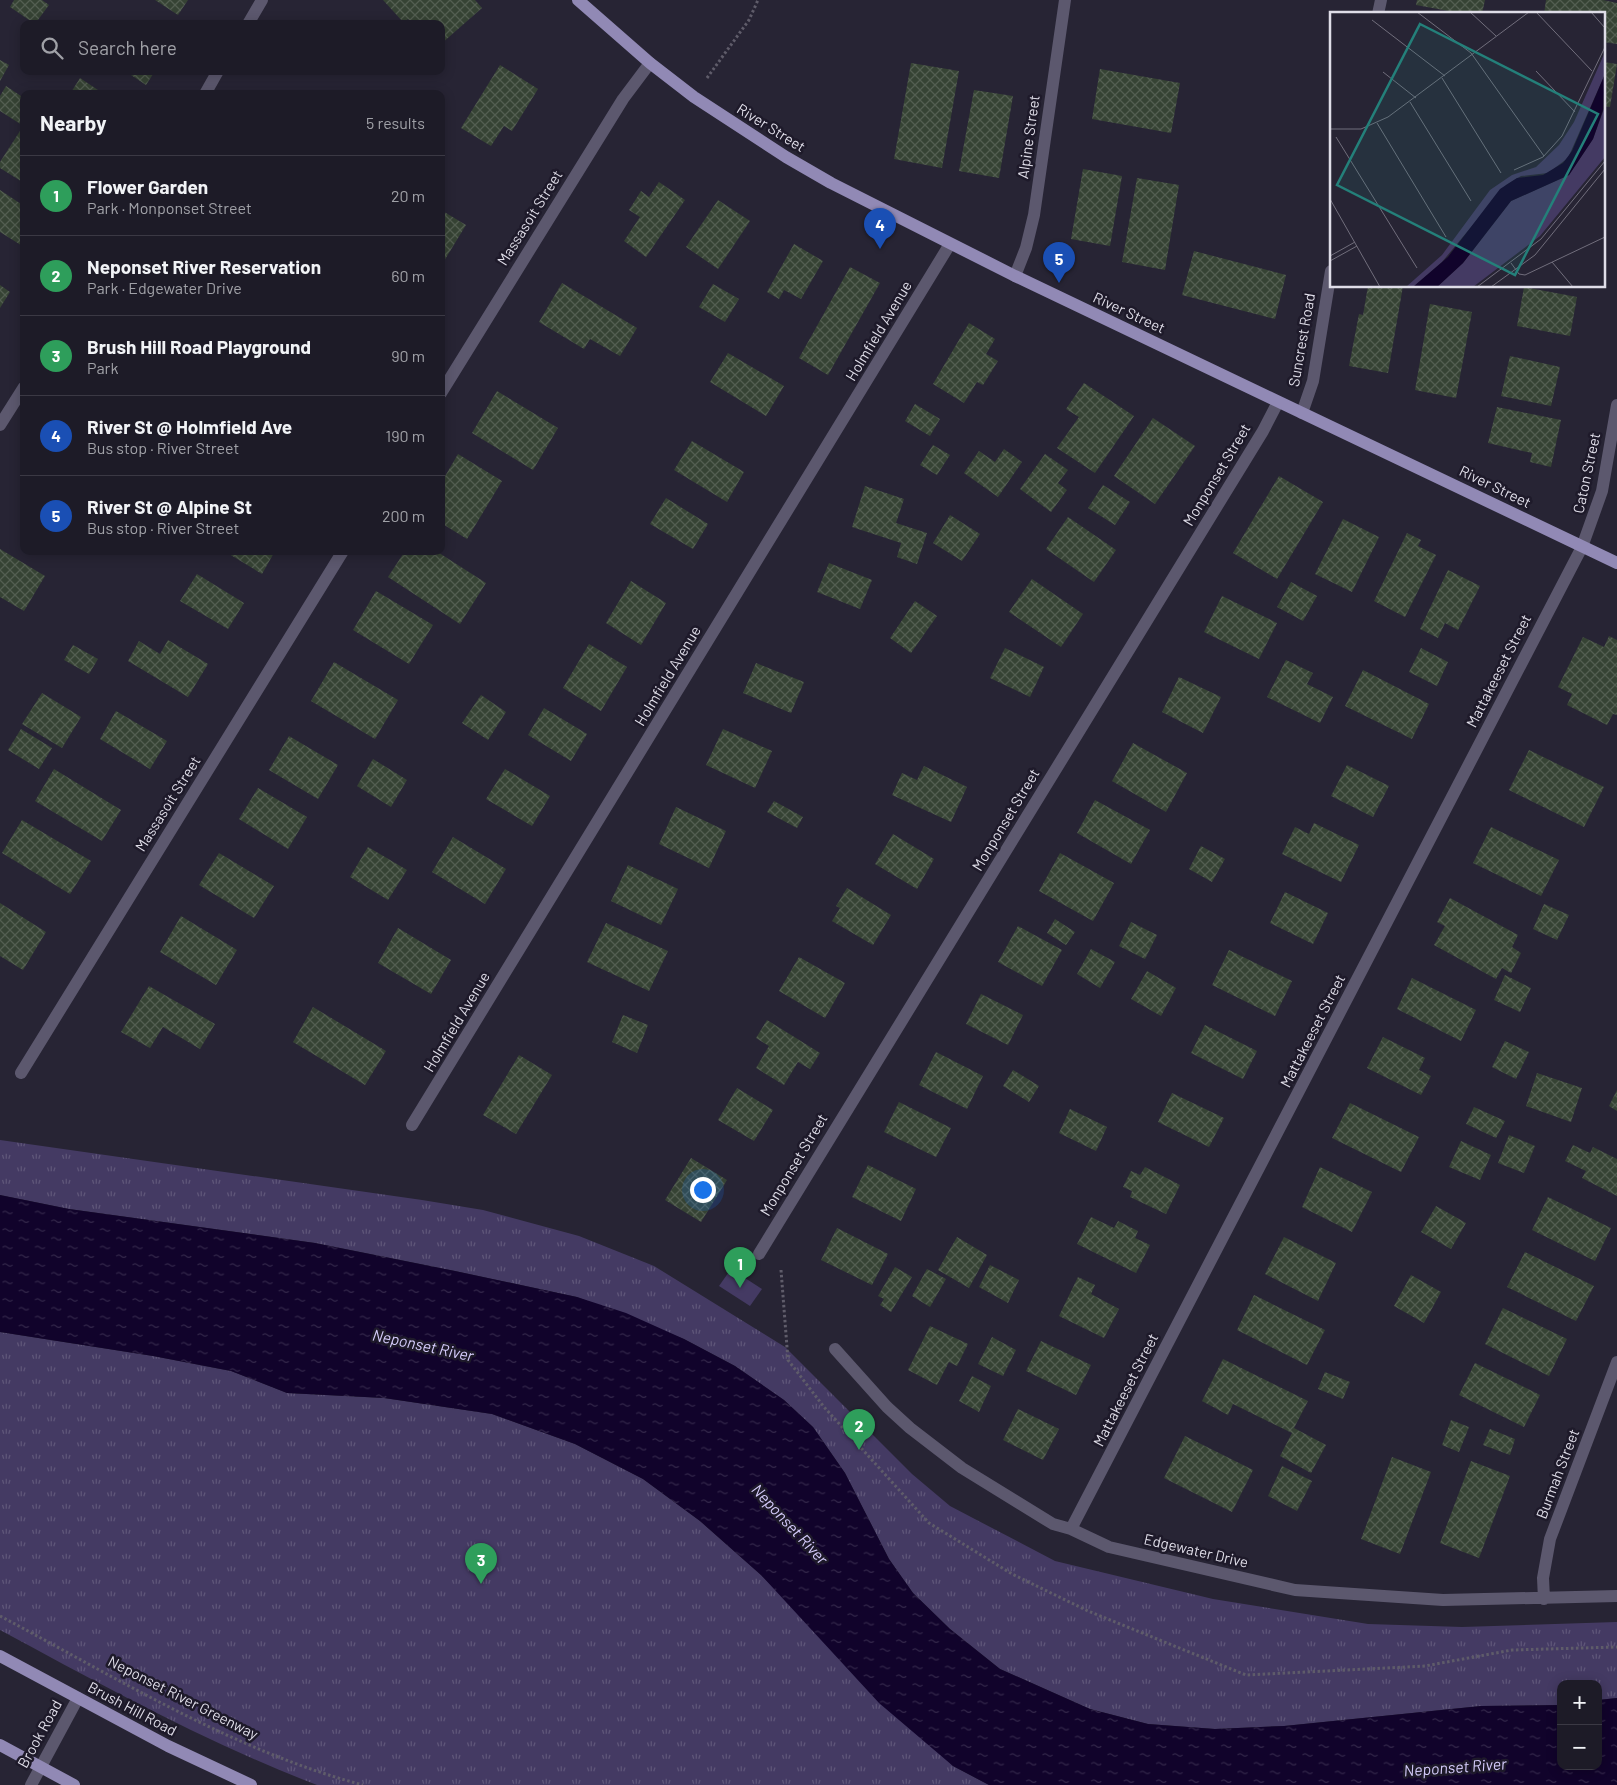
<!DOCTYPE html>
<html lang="en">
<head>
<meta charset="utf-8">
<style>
	:root { --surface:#1d1b27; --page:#2a2833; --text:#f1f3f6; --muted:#a0a1a7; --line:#3b3944; --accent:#71d25e }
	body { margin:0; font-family:Barlow,sans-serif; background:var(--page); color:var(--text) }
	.controls { position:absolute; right:15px; bottom:15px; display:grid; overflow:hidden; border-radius:10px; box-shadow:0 2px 12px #0003 }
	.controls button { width:45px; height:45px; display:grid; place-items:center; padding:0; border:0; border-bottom:1px solid var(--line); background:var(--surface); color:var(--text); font:25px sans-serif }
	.you { position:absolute; left:702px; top:1189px; width:18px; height:18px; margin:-12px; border:4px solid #fff; border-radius:50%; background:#1a73e8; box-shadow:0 0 0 8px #1a73e833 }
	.badge { display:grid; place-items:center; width:32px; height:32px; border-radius:50%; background:var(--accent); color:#fff; font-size:16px; font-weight:700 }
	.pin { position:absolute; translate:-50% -41px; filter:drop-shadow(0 1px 2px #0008) }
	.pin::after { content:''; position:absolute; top:26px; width:18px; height:15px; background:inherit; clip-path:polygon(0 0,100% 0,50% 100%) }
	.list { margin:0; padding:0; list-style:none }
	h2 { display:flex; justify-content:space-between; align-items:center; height:65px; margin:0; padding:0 20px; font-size:21px }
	h2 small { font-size:16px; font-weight:400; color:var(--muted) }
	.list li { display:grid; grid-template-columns:32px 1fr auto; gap:15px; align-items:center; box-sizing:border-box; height:80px; padding:0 20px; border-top:1px solid var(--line) }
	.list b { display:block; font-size:19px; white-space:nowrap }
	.list p { margin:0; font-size:16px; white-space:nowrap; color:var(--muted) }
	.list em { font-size:16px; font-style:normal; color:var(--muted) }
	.icon { flex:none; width:28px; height:28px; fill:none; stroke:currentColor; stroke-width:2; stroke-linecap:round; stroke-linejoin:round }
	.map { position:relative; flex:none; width:1617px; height:1785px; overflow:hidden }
	.search { position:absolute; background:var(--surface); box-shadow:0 2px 12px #0003; left:20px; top:20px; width:425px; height:55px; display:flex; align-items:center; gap:12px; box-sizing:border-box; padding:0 18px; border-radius:10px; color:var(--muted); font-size:19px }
	.panel { position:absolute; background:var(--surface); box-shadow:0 2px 12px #0003; left:20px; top:90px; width:425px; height:465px; border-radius:10px }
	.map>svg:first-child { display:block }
	.park { fill:url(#park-tufts) }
	.garden { fill:#443a63 }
	.water { fill:url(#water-ripples) }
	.building { fill:url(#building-cross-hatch) }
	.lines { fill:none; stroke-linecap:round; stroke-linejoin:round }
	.path { stroke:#5f5c6a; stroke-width:3; stroke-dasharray:2.5 2.5; stroke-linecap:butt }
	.minor { stroke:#5c586e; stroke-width:12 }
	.major { stroke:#9189b5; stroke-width:12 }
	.labels { text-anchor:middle; stroke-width:5; stroke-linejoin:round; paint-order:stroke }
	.street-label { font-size:15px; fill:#dfdde8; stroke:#1e1a2a }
	.water-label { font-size:16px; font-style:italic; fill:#d4cbfa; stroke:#1e1a2a }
	.inset-road { fill:none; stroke:#716e7c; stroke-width:1 }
	.view { fill:#24807a; fill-opacity:0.15; stroke:#24807a; stroke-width:2.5 }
	.inset-edge { fill:none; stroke:#dfdde8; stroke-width:2.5 }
</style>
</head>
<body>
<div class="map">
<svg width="1617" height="1785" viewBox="0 0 1617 1785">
	<defs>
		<pattern id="park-tufts" width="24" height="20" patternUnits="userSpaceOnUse" patternTransform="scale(1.25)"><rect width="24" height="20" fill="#443a63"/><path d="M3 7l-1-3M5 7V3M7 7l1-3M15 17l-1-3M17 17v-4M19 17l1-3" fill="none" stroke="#5f5679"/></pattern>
		<pattern id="water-ripples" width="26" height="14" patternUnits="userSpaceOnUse" patternTransform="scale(1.25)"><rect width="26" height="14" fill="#11032b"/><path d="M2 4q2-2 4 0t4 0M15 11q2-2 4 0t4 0" fill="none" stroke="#33274a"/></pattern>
		<pattern id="building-cross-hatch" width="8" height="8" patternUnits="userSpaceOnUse" patternTransform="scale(1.25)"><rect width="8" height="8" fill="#364334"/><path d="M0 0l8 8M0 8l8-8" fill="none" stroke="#535e51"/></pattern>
	</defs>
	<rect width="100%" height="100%" fill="#272434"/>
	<path class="park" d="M0,1140L422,1200L483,1210L579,1236L654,1266L785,1347L912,1474L950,1506L1055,1561L1213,1599L1368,1624L1462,1627L1617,1622V1698L1598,1700V1684H1561V1705L1481,1706L1284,1726L1215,1729L1148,1724L1090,1709L1000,1669L950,1629L913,1593L889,1559L845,1473L813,1427L784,1400L735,1366L684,1339L577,1297L455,1271L315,1243L69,1209L0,1195Z
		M0,1332L153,1356L231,1371L287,1393L384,1398L492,1414L575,1444L643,1479L700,1521L761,1575L953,1766L989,1785H317C207,1743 104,1686 0,1630Z"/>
	<path class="garden" d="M731,1269L762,1289L750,1306L719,1286Z"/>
	<path class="water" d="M0,1195L69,1209L315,1243L455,1271L577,1297L626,1313L684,1339L735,1366L784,1400L813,1427L845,1473L889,1559L913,1593L950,1629L1000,1669L1090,1709L1148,1724L1215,1729L1284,1726L1481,1706L1561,1705V1766H1598V1700L1617,1698V1785H989L953,1766L879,1703L761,1575L700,1521L643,1479L575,1444L492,1414L384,1398L287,1393L231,1371L153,1356L0,1332Z"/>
	<path class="building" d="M14,0H42L49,5L35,24L10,7Z
		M155,0H188L178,15Z
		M383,0H475L482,8L441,44V24H412L408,19L404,23Z
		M1417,0H1485L1482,14H1465L1416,5Z
		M1546,0H1603L1617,3V44L1603,42V14H1544Z
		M0,60L9,65L0,81Z
		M1603,62L1617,64L1610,107L1603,106Z
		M911,63L959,71L942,168L894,159Z
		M500,65L538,89L512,131L504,126L491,146L461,128Z
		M1100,69L1180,83L1171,133L1092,119Z
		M125,71H155L146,85Z
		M80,78L104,94H70Z
		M6,86L24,98V122L22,125L0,111V96Z
		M974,90L1013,96L999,178L959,171Z
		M20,131L24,134V183L0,168V162Z
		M1083,169L1122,176L1110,246L1071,239Z
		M1137,178L1179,185L1165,270L1122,262Z
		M659,182L685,200L646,257L624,241L640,217L629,210L641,191L649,197Z
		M0,190L24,206V247L0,232Z
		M718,200L750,221L718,269L686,247Z
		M441,210L466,225L441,266Z
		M794,244L823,261L801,299L784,290L779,299L767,292Z
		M1194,251L1286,275L1275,319L1182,295Z
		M850,267L880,283L828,375L799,358Z
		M562,283L637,328L620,356L590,339L584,349L539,322Z
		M713,284L739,299L725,322L699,307Z
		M0,285L10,292L0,308Z
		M1368,286H1403L1388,373L1349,366L1359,314L1363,315Z
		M1524,287L1577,297L1570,336L1517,326Z
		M1430,304L1472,312L1456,398L1415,390Z
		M969,323L995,339L986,354L998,361L983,385L977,382L964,403L933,384Z
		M728,353L784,386L766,416L710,382Z
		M1510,356L1560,367L1551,406L1501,396Z
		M1084,383L1134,416L1095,473L1057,448L1079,417L1066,409Z
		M497,391L558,428L533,470L472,433Z
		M915,404L940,419L930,436L905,421Z
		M1497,407L1561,420L1551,467L1530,462L1532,453L1488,443Z
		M1153,418L1195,446L1155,504L1114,476Z
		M692,441L744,472L727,502L674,470Z
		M933,445L950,455L937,475L920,465Z
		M1004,449L1022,462L998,497L964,473L979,451L995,462Z
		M458,454L502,481L467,539L441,523V483Z
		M1045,454L1068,470L1058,483L1067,490L1051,512L1020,489Z
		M1279,476L1323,502L1277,579L1233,553Z
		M1103,485L1130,502L1115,525L1088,508Z
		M865,486L904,499L896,523L927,533L917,564L897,557L901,543L852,527Z
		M666,498L708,524L693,549L650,524Z
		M950,515L980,534L962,561L933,543Z
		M1068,517L1116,550L1094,582L1046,549Z
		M1343,519L1379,537L1352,592L1315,574Z
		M1407,533L1421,540L1418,546L1436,555L1405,617L1374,601Z
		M0,549L45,576L24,611L0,597Z
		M224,551H275L262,574Z
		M405,551H436L486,583L460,624L388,577Z
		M829,563L872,580L860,609L817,592Z
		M1448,570L1480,586L1458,630L1445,623L1438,638L1420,629Z
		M197,574L244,603L228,629L180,601Z
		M1032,579L1083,614L1061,647L1009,612Z
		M631,581L666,603L641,645L606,623Z
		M1291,582L1317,596L1303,621L1277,607Z
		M376,591L433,625L409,664L353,630Z
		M1222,596L1277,623L1259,659L1204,632Z
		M915,601L937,616L911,653L890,638Z
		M1609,636L1617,640V715L1613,714L1607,725L1567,705L1572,694L1558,687L1583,637L1604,647Z
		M168,640L208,664L188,697L128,661L139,641L160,654Z
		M589,644L627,667L601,711L563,688Z
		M73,645L98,659L89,674L64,660Z
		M1005,648L1044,667L1030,697L990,678Z
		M1421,648L1448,662L1437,686L1409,672Z
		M1286,660L1313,673L1307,684L1333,697L1320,723L1267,697Z
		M334,662L398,700L375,739L311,701Z
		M756,663L804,682L791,713L743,693Z
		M1363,670L1429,704L1412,739L1345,706Z
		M1179,677L1221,697L1203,733L1162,712Z
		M42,693L81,717L62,748L22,724Z
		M481,695L506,712L488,740L462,723Z
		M544,708L587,734L571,761L528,735Z
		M116,711L167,741L150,769L100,739Z
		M21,729L52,748L39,769L8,750Z
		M723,729L772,751L755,788L706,765Z
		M289,736L338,765L318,799L269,770Z
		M1133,743L1187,773L1166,812L1112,781Z
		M1529,750L1604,787L1584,827L1509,790Z
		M373,759L407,780L391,807L357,786Z
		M1347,765L1389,786L1373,817L1331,796Z
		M924,766L967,787L951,822L892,795L902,773L917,780Z
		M54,769L121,810L102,841L35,801Z
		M505,769L550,796L532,826L486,799Z
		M258,788L307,817L288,849L239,819Z
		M1095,800L1150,830L1131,864L1077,833Z
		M774,801L803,817L797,828L767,812Z
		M676,807L726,831L709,868L659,844Z
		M22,820L91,861L70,894L2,853Z
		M1314,823L1359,845L1341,882L1282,854L1295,827L1309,834Z
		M1491,827L1559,860L1541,896L1473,863Z
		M893,834L934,859L917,889L875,864Z
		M453,837L506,869L485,904L432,872Z
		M1201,846L1225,859L1212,882L1189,869Z
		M368,847L407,870L388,900L350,877Z
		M219,853L274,886L254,918L199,885Z
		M1060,853L1114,883L1093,921L1039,891Z
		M628,865L678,889L661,925L611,901Z
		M847,888L891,915L873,945L832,921L840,908L836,906Z
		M1285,892L1328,913L1313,944L1270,923Z
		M1450,898L1518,935L1512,947L1521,953L1511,973L1502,968L1496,979L1434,945L1445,926L1437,922Z
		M0,903L46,932L23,970L0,956Z
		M1544,904L1569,915L1557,940L1533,929Z
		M181,916L237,950L216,985L160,952Z
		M1055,919L1075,932L1066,945L1047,933Z
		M1131,922L1157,935L1145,959L1119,946Z
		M606,923L668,951L649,991L587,962Z
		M1018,926L1062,950L1042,986L998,962Z
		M398,928L451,960L431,994L378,963Z
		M1091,949L1115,962L1100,988L1077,974Z
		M1229,950L1292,981L1275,1016L1212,985Z
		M799,957L845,983L825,1018L779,991Z
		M1147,971L1176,988L1161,1016L1131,999Z
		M1505,975L1531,988L1520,1012L1494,1000Z
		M1412,978L1476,1010L1461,1041L1397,1009Z
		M149,986L215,1024L200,1049L163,1027L150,1048L121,1032Z
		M981,994L1023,1015L1008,1045L966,1024Z
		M313,1007L386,1051L365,1085L293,1042Z
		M623,1015L648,1025L637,1053L612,1042Z
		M767,1020L820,1053L810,1069L798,1062L784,1085L756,1068L769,1046L756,1038Z
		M1205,1025L1257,1051L1243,1079L1191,1053Z
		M1383,1037L1425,1058L1419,1070L1431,1076L1421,1095L1367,1068Z
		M1505,1041L1529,1052L1516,1079L1492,1067Z
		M936,1052L983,1076L967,1109L919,1085Z
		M519,1055L552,1075L516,1134L483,1115Z
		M1013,1070L1039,1086L1029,1102L1003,1086Z
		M1537,1073L1582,1088L1571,1122L1526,1106Z
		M737,1088L773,1110L754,1141L718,1120Z
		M1617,1090V1111L1609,1106Z
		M1172,1093L1224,1118L1209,1147L1158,1122Z
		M899,1102L951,1128L936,1157L884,1132Z
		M1350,1103L1419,1137L1401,1172L1332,1138Z
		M1474,1107L1505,1121L1496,1138L1466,1124Z
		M1070,1109L1107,1127L1096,1151L1059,1133Z
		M1509,1135L1535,1146L1524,1173L1498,1163Z
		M1461,1141L1491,1155L1480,1180L1449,1167Z
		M1573,1145L1590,1153L1593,1147L1617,1159V1196L1582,1178L1586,1171L1565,1161Z
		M691,1158L727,1180L701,1222L665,1200Z
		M868,1165L916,1189L901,1221L852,1197Z
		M1145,1167L1180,1185L1166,1214L1130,1197L1132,1191L1123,1187L1131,1171L1140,1175Z
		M1320,1167L1372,1192L1352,1232L1302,1207Z
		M1548,1197L1611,1228L1595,1261L1532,1230Z
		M1436,1206L1466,1223L1451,1249L1421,1232Z
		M1091,1217L1114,1228L1118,1221L1138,1231L1135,1238L1150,1245L1136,1273L1077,1244Z
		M837,1228L888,1254L872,1285L821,1260Z
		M957,1237L987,1255L969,1288L938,1270Z
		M1284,1237L1336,1263L1318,1301L1265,1274Z
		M1525,1252L1594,1286L1576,1321L1507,1287Z
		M990,1265L1019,1280L1008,1303L979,1287Z
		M895,1267L912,1277L891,1312L880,1305L884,1299L878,1296Z
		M927,1269L946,1279L930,1307L912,1296Z
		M1411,1275L1441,1292L1424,1323L1394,1306Z
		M1078,1277L1095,1285L1091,1294L1119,1309L1104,1338L1059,1316Z
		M1254,1295L1325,1330L1307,1365L1237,1330Z
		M1503,1308L1567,1339L1549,1376L1485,1344Z
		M930,1326L968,1344L957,1366L949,1362L937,1385L908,1370Z
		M992,1337L1016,1350L1003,1376L978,1364Z
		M1041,1341L1091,1365L1076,1395L1026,1371Z
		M1223,1359L1308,1401L1294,1428L1326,1445L1311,1473L1280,1456L1292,1433L1233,1404L1228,1415L1202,1401Z
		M1475,1363L1540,1395L1524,1427L1459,1395Z
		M1325,1372L1350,1382L1343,1399L1318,1389Z
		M972,1376L991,1386L979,1412L959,1401Z
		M1018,1409L1059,1429L1043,1460L1003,1440Z
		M1451,1420L1469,1427L1459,1452L1442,1445Z
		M1490,1429L1515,1439L1510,1455L1483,1445Z
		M1185,1436L1253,1470L1232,1512L1164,1478Z
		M1392,1457L1431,1472L1400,1554L1361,1539Z
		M1471,1461L1510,1476L1479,1558L1440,1543Z
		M1282,1466L1312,1481L1297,1511L1268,1496Z"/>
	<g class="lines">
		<path class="path" d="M707,78L749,20L758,0
			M781,1270L788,1360L824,1407L929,1523L1012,1574L1088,1611L1246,1675L1425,1666L1512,1650L1617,1647
			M0,1616C117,1678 234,1751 363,1785"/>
		<path class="minor" d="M1378,14L1381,0
			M248,24L262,0
			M205,94L218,71
			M1015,276L1026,248L1034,215L1065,0
			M441,393L623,99L650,63
			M1302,413L1313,381L1331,271
			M0,425L24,387
			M21,1073L343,551
			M412,1125L950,244
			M759,1254L1263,431L1278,402
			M835,1349L887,1407L910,1428L962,1468L1053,1524L1071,1529L1109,1547L1295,1590L1443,1600L1617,1596
			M1071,1529L1582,547L1602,491L1617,405
			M1544,1599L1543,1578L1550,1539L1617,1362
			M31,1785L78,1698"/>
		<path class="major" d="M578,0L650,63L694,97L786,157L831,183L1015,276L1617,563
			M0,1656L168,1746L251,1785
			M0,1745L74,1785"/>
	</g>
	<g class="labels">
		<g class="street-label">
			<text transform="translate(771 128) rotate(32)" y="5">River Street</text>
			<text transform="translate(1029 137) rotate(-82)" y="5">Alpine Street</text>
			<text transform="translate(530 218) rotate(-58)" y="5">Massasoit Street</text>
			<text transform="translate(1129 313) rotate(25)" y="5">River Street</text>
			<text transform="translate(879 331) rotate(-59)" y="5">Holmfield Avenue</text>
			<text transform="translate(1302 340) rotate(-80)" y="5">Suncrest Road</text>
			<text transform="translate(1587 473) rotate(-78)" y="5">Caton Street</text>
			<text transform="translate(1217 475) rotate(-59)" y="5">Monponset Street</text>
			<text transform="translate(1495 487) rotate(26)" y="5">River Street</text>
			<text transform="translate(1499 671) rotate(-63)" y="5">Mattakeeset Street</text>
			<text transform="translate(668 676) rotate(-59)" y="5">Holmfield Avenue</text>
			<text transform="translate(168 804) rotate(-58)" y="5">Massasoit Street</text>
			<text transform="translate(1006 820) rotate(-59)" y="5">Monponset Street</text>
			<text transform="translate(457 1022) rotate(-59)" y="5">Holmfield Avenue</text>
			<text transform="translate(1313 1031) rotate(-63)" y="5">Mattakeeset Street</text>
			<text transform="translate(794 1165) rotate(-59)" y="5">Monponset Street</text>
			<text transform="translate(1126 1390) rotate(-63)" y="5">Mattakeeset Street</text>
			<text transform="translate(1558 1474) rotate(-69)" y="5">Burmah Street</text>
			<text transform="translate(1196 1551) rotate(13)" y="5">Edgewater Drive</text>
			<text transform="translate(183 1698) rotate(27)" y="5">Neponset River Greenway</text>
			<text transform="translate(132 1709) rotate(28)" y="5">Brush Hill Road</text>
			<text transform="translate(40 1734) rotate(-61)" y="5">Brook Road</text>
		</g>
		<g class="water-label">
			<text transform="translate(423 1345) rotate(12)" y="6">Neponset River</text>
			<text transform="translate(790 1524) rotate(47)" y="6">Neponset River</text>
			<text transform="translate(1455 1767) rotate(-4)" y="6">Neponset River</text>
		</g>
	</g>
	<g transform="translate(1330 12)">
		<rect width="275" height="275" fill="#272434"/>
		<path d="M275,40V62L238,146L218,161L191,164L176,173L112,250L83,275H76L112,243L160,178L182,163L206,155L229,133L244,110ZM275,94V145L210,224L143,275H107L133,251L181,189L239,163L263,127Z" fill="#443a63"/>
		<path d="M275,62L273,98L263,127L239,163L181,189L133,251L107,275H83L118,245L170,177L187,166L213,163L233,151L242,139Z" fill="#11032b"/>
		<path class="inset-road" d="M87,0L141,41L214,144M140,0L166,24M206,0L262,59M261,0L275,16M42,8L115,64M206,59L245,100M53,60L86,86M112,66L171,161M80,90L141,189M47,111L116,225M0,117H31L58,105L199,0M6,125L87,256M184,158L213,145L232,124L275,35M0,187L50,275M0,244L25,230M0,249L27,234M222,250L243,275M181,251L189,262L195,263L275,225M147,275L211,227L275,149M161,275L205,243L275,157"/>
		<path class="view" d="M90,12L268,102L185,263L7,173Z"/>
		<rect width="275" height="275" class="inset-edge"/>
	</g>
</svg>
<div class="controls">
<button>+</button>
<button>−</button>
</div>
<div class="you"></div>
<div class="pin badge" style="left:740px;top:1288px;background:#2e9e5b">1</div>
<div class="pin badge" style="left:859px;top:1450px;background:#2e9e5b">2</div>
<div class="pin badge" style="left:481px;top:1584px;background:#2e9e5b">3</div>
<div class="pin badge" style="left:880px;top:249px;background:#1a4fb4">4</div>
<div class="pin badge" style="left:1059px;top:283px;background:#1a4fb4">5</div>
<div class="search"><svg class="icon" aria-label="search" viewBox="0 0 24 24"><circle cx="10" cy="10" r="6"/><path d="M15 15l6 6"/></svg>Search here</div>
<section class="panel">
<h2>Nearby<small>5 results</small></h2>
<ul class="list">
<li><span class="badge" style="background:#2e9e5b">1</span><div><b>Flower Garden</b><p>Park · Monponset Street</p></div><em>20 m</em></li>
<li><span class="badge" style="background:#2e9e5b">2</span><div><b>Neponset River Reservation</b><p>Park · Edgewater Drive</p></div><em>60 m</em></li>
<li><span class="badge" style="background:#2e9e5b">3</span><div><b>Brush Hill Road Playground</b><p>Park</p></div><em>90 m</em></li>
<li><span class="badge" style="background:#1a4fb4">4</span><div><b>River St @ Holmfield Ave</b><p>Bus stop · River Street</p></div><em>190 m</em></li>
<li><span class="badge" style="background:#1a4fb4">5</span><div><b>River St @ Alpine St</b><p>Bus stop · River Street</p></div><em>200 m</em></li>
</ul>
</section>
</div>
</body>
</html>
